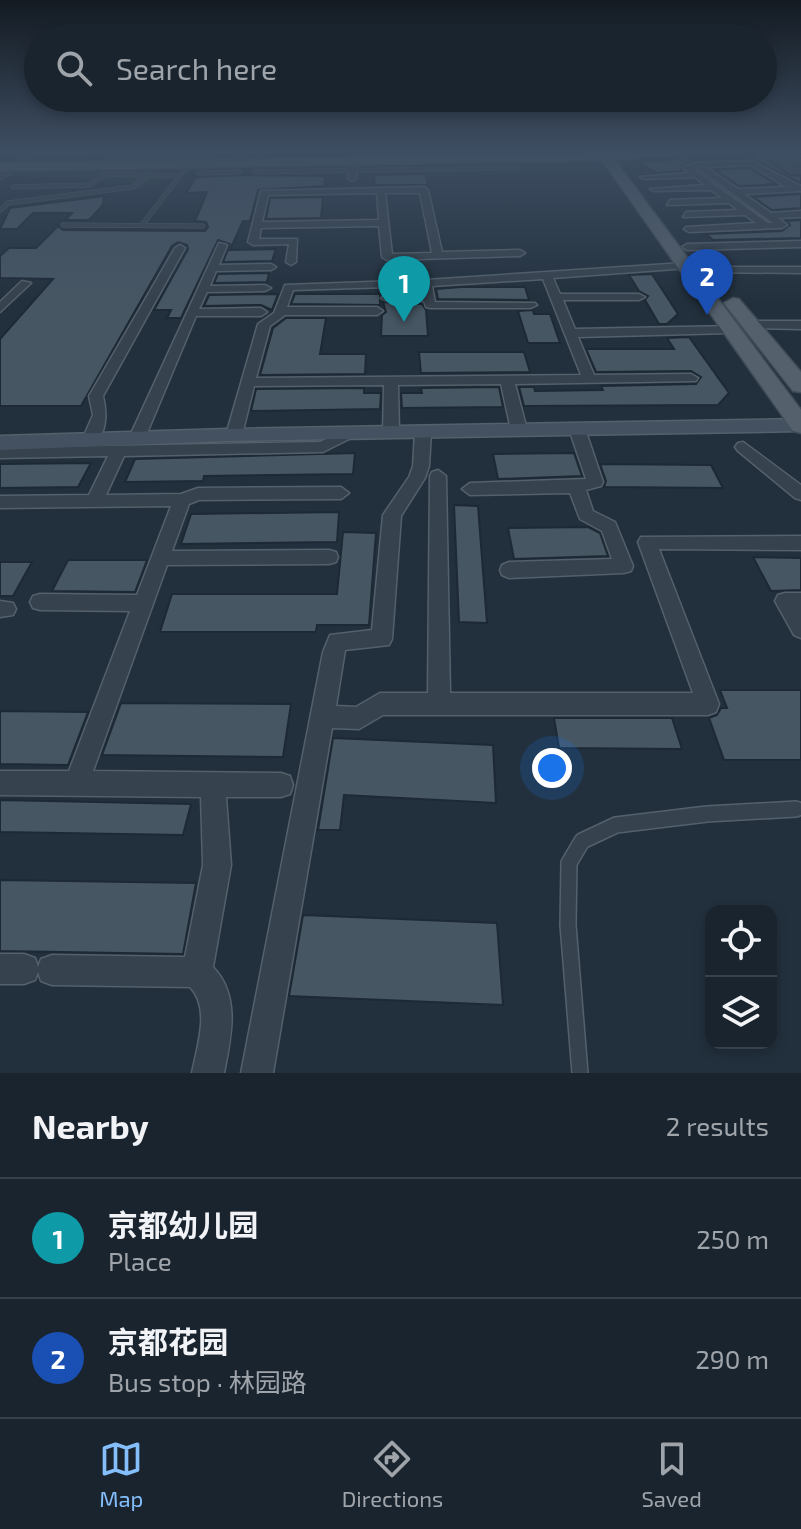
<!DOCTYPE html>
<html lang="en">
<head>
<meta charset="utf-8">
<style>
	:root { --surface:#1a242e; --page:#232c36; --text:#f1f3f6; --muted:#9fa4aa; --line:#38414a; --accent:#84befb }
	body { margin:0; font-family:"Exo 2","Noto Sans SC",sans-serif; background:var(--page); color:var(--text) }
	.controls { position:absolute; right:24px; bottom:24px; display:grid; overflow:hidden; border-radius:16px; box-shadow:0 4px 12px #0003 }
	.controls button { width:72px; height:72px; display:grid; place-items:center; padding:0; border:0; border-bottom:2px solid var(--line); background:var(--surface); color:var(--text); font:40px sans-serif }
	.you { position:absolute; left:552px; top:768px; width:28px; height:28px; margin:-20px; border:6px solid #fff; border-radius:50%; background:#1a73e8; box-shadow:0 0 0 12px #1a73e833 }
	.badge { display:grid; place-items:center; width:52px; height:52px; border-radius:50%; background:var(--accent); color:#fff; font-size:26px; font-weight:700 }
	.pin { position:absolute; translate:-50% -66px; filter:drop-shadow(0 2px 4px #0008) }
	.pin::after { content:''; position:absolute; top:42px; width:28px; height:24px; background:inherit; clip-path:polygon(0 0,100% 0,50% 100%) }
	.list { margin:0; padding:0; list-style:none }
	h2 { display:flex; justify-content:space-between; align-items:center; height:104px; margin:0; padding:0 32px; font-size:34px }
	h2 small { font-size:26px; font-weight:400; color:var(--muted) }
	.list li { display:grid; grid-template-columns:52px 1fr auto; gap:24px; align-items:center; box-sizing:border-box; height:120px; padding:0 32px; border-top:2px solid var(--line) }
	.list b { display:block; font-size:30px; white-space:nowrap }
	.list p { margin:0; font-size:26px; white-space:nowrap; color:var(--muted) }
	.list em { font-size:26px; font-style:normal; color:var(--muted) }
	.icon { flex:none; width:44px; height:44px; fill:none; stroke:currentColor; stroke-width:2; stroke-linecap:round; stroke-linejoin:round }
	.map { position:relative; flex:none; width:801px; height:1073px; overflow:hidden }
	.search { position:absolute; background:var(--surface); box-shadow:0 4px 12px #0003; left:24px; right:24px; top:24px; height:88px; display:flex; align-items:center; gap:20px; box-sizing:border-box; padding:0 28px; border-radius:44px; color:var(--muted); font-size:30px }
	.sheet { height:344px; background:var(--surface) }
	nav { display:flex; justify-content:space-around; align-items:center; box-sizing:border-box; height:112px; border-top:2px solid var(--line); background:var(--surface); font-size:22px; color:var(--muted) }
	nav a { display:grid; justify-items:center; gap:4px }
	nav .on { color:var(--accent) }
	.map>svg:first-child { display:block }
	.green { fill:#243d3e }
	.building { fill:#465663; stroke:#1d2934; stroke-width:2 }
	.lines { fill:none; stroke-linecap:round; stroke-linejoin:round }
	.street-tunnel { stroke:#384552; stroke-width:8; stroke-dasharray:8 4; stroke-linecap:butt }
	.lane-far2-casing { stroke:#54606b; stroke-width:5 }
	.lane-far1-casing { stroke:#54606b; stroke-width:14 }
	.lane-casing { stroke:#54606b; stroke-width:18 }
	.street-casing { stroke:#54606b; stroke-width:3 }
	.secondary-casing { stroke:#54606b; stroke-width:3 }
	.primary-casing { stroke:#3f4b56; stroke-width:3 }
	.lane-far2 { stroke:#36424d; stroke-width:4 }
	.lane-far1 { stroke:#36424d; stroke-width:11 }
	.lane { stroke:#36424d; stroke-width:15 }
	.street { fill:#36424d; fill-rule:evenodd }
	.secondary { fill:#445160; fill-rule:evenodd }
	.primary { fill:#54616d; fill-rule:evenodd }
</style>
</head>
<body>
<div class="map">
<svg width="801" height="1073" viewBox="0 0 801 1073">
	<rect width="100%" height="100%" fill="#22303d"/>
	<path class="green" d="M158,170L157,173L163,174L159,185L132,190L133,182L11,176L18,172Z"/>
	<path class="building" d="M761,156L790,175L801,176V183L751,158L695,160L682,165L681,171L642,174L639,171H653L638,161Z
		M749,168L776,184L739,186L715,170Z
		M425,174L428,185H375L374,175Z
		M243,175L325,176L324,186L258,190L250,221H243L230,250L276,249L272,261L223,262L230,244L218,240L181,318H167L171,310H154L188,249L187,245L178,242L172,246L81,406H0V339L53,279L0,278V256L9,248H36L58,226L63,230L205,231L208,227L206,222L195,221L207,192L186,193L196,177Z
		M801,194V208L772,210L753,197Z
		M104,196L103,205L89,220H65L72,213H33L17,229H0L10,208Z
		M323,197L321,218L266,219L270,198Z
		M801,220V238L713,240L706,234L782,231L790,225L786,221Z
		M269,273L267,282L214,283L218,274Z
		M652,274L678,314L667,324H659L645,300L648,296L639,291L629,275Z
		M461,287H525L529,300L438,299L436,289Z
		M278,294L272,310L261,305L204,306L209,295Z
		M295,294H380V305L291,304Z
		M383,302L422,304L426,310L428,336H381L382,315L386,312Z
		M533,310L534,314H550L560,343H528L518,311Z
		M286,318H326L320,354H366L365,374L260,375L273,328Z
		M689,337L729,393L718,405L524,406L519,387H534L535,391L603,390L601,386L696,384L701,377L691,371L596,372L586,349H674L667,338Z
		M419,352H524L530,372L421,373Z
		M499,387L503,407L402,408L401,393H422L421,388Z
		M364,388V393H381L380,409L251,411L256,389Z
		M355,453L353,474L204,476L203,481L125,482L135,459Z
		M574,453L582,476L498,479L493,454Z
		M91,463L78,487L0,488V464Z
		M600,464L711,465L723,488L604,487L606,481Z
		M454,505L478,506L487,623L459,622Z
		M339,512L337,542L181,544L191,514Z
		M588,527L600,533L608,556L514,559L508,528Z
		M343,532L376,533L369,625H317L316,632H160L172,594H337Z
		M753,557L801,558V590L771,591Z
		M68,560H147L135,592L52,591Z
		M0,562H32L13,596H0Z
		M720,690H801V760H724L709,718L717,715L721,708H727Z
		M121,703L291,704L283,757L102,755Z
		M0,711L88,712L68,765L0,764Z
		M554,718H672L682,749L559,748Z
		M333,738L493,745L496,803L344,795L340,830H318Z
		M0,800L191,804L183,835L0,832Z
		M0,880L196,883L183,954L0,951Z
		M303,915L497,923L503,1005L289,996Z"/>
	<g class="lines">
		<path class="street-tunnel" d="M682,159L687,162"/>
		<defs>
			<path id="lane-far2" d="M771,155L792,171H801
				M771,155L801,154
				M22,162L34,152
				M258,162L254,172L516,168L511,158
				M780,162H801
				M199,173L239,172
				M0,178L21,166
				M13,187L90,185L106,174L179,176
				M0,210L8,203L133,187L149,175
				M63,225L203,226
				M142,225L189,164"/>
			<path id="lane-far1" d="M758,811L801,809"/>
			<path id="lane" d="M580,1073L568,925L569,863L582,841L616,825L707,814L796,809"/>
			<path id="street" d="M44,152H87L84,154Z
				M238,152H245L242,160L235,158Z
				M257,152H265L262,160L255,158Z
				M412,152H419L421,155L414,157Z
				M453,152H461L462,155L455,157Z
				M353,159L357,161L356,179L352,181L348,179L349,161Z
				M751,161L801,186V191L744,194L771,213L801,211V217L778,218L787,225L782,228L689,232L684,229L686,227L756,223L745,215L683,217L686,212L738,210L729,203L667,205L670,200L722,198L711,190L654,191L650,189L705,185L695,177L644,179L640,177L689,173L683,168L695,163ZM750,165L786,187L738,189L706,167ZM699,169L773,223H768L694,170Z
				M424,187L428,190L442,252L520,250L525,253L520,256L387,260L382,257L379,226L261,228L259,239H297L296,262L291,265L286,262L289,244L253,245L248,242L261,191ZM377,193L379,220L262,222L268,195ZM385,193H420L432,253L392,254Z
				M801,241V247L687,250L682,247L687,244Z
				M219,243L227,245L219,265L271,264L276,267L271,270L216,271L210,286L265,285L271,288L265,291L207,292L199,309L261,308L267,312L261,316H196L145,438L137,443L132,441L129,438Z
				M180,245L185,248L103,396C107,412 108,437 90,445L85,443L82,440L93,415L89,396L175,248Z
				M684,263L688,264V268L553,278L560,294H639L645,297L639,300H563L575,329L734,326V332L730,333L578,337L594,375L691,374L698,378L696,381L515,384L527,430L519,435L511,430L501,384L398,385L399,432L391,437L383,432L384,385L254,386L242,435L234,440L226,435L258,324L274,313L285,285L426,280ZM543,279L581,375L256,378L270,326L285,315H377L383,311L377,307H287L293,290L421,286L422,295H387L381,298L387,301H424L426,307L430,308H531L537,305L535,303L435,302L432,286Z
				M705,267H801V273L701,272V268Z
				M22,281L31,283L0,312V302Z
				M751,321H801V329L747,328V322Z
				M577,424L585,429L603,482L601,486L586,490L593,511L615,522L633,566L631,571L624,573L509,578L502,575L500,570L502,565L509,562L612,559L602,531L580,519L570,493L470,495L462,489L470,483L586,479L569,429Z
				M423,427L431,432L429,466L425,478L401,516L392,639L389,645L345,650L336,706L356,707L380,693H428L430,476L432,472L438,470L446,476L450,693H693L638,542L641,537L801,536V550L659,549L719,704L716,712L708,715H383L359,729L332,728L273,1073H241L323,652L330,635L372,630L383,515L409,477L413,466L415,432Z
				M350,428L355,430V436L323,452L124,456L106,495L181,494L198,488L341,487L349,493L341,499L199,500L189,504L172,551L329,550L336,552L338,557L336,562L329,564L167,565L93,771L281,773L290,776L293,785L290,794L281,797H226L231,865L213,967C241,996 231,1037 224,1073H192C197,1046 211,1009 190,987L52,985L41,981L38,972L35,980L24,984H0V954H24L35,958L38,967L41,959L52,955L185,957L203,865L201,797L0,795V771H69L130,611L40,610L33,608L30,602L33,596L40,594L137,595L171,506L0,508V496L89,495L108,456L0,458V448L320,442Z
				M743,442L801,485V500L795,498L738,451L735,447L738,443Z
				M785,593H801V638L794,635L775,601L778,595Z
				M0,601L13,603L16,609L13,615L0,617Z"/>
			<path id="secondary" d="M801,419L800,431L227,441L0,450V436L227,429Z"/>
			<path id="primary" d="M686,152L681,155L614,159L801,410V433L793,431L602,160L0,171V163Z
				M733,298L739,299L801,372V392L793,391L727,307L724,303Z"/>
		</defs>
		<use href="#lane-far2" class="lane-far2-casing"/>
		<use href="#lane-far1" class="lane-far1-casing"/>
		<use href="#lane" class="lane-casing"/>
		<use href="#street" class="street-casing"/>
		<use href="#secondary" class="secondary-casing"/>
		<use href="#primary" class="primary-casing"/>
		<use href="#lane-far2" class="lane-far2"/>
		<use href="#lane-far1" class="lane-far1"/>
		<use href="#lane" class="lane"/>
		<use href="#street" class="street"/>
		<use href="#secondary" class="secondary"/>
		<use href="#primary" class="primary"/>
	</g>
	<linearGradient id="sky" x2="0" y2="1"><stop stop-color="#131a22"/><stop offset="0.5" stop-color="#3e4e62"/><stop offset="1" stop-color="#3e4e62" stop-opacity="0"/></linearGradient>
	<rect width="801" height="303" fill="url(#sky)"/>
</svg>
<div class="controls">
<button><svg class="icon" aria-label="locate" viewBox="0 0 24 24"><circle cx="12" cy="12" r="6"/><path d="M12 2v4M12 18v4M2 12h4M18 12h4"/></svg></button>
<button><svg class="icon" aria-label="layers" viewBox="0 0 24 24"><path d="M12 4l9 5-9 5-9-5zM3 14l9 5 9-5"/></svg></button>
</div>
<div class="you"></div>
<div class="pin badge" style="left:404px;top:322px;background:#0f9aa8">1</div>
<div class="pin badge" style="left:707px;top:315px;background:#1a4fb4">2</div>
<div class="search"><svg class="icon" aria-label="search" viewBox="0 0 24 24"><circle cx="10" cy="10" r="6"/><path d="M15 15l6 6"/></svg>Search here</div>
</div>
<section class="sheet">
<h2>Nearby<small>2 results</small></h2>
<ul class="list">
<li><span class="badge" style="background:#0f9aa8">1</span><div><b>京都幼儿园</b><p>Place</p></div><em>250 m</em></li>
<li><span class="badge" style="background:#1a4fb4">2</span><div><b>京都花园</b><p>Bus stop · 林园路</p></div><em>290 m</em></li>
</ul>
</section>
<nav>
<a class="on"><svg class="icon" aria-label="map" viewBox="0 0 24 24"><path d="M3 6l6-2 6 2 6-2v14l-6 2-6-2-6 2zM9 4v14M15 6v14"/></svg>Map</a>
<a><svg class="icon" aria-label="directions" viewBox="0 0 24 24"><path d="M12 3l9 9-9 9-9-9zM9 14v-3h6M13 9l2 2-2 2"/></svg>Directions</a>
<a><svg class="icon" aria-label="saved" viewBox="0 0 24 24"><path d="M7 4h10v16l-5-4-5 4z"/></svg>Saved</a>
</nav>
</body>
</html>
